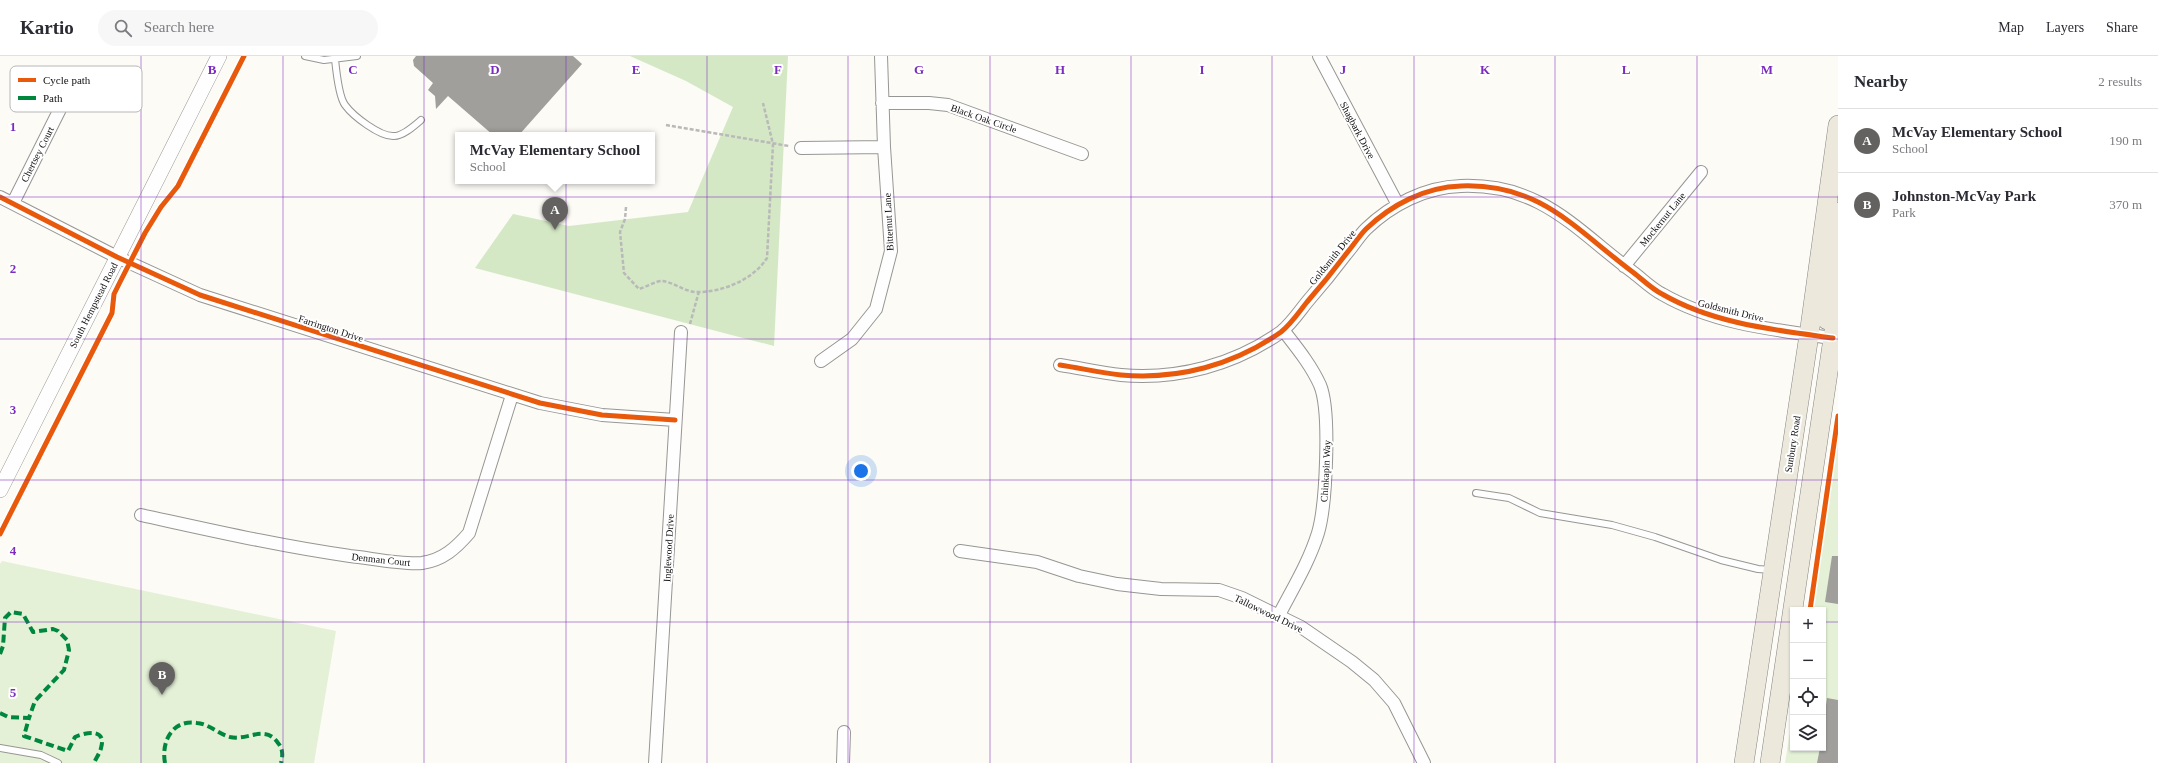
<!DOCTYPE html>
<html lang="en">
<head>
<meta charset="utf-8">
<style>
	:root { --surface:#fff; --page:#f7f7f7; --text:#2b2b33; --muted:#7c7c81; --line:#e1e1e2; --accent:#636260 }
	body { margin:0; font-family:Georgia,serif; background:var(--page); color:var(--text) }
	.controls { position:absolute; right:12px; bottom:12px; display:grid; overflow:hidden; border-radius:0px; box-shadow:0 1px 3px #0004 }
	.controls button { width:36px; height:36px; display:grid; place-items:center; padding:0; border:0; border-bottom:1px solid var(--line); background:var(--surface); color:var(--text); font:20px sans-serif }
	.you { position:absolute; left:861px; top:415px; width:14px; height:14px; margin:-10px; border:3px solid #fff; border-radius:50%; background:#1a73e8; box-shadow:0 0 0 6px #1a73e833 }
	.badge { display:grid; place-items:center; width:26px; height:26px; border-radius:50%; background:var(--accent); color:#fff; font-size:13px; font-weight:700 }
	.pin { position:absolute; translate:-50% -33px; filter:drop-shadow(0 1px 2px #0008) }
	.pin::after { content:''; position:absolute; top:21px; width:14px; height:12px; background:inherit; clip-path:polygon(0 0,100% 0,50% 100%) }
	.popup { position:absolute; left:455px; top:76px; width:200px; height:52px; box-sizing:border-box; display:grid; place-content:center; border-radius:0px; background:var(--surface); filter:drop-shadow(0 1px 3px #0005); font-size:13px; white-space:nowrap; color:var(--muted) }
	.popup b { font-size:15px; color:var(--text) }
	.popup::after { content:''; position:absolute; left:50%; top:100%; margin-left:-8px; border:8px solid transparent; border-top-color:var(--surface) }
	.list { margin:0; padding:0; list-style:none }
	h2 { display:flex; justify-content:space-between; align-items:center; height:52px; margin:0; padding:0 16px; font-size:17px }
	h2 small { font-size:13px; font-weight:400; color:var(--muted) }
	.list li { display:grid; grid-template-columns:26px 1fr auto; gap:12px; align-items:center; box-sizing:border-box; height:64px; padding:0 16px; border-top:1px solid var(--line) }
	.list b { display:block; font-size:15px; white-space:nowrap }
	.list p { margin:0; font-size:13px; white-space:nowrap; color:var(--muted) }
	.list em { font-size:13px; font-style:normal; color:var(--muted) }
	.icon { flex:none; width:22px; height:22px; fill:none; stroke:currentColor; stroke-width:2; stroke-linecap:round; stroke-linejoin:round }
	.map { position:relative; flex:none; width:1838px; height:707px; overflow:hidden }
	header { display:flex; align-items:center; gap:24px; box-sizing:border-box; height:56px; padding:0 20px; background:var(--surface); border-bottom:1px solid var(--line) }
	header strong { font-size:19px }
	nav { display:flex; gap:22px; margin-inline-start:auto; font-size:14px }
	.search { width:280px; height:36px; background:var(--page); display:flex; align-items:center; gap:10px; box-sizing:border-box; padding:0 14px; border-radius:22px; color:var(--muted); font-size:15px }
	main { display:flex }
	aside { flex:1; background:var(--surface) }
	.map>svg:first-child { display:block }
	.green { fill:#e4f1d7 }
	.forest { fill:#d4e8c6 }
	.building { fill:#a09f9b }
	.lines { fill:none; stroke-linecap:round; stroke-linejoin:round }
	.service-casing { stroke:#969694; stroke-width:8 }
	.minor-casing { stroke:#969694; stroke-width:14 }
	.tertiary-casing { stroke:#969694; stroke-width:16 }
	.primary-casing { stroke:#848381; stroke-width:20 }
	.path { stroke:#b9b9b8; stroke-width:2.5; stroke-dasharray:4 2; stroke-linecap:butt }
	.service { stroke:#fffefe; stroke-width:6 }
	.minor { stroke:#fffefe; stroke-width:12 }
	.tertiary { stroke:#fffefe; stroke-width:15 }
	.primary { stroke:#ece9dc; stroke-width:19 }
	.quiet { stroke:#00873e; stroke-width:4; stroke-dasharray:8 4; stroke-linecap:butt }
	.cycleway-casing { stroke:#fff; stroke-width:8 }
	.cycleway { stroke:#e8590c; stroke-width:5 }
	.grid { fill:none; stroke:#7b2cbf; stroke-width:1; stroke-opacity:0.55 }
	.labels { text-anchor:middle; stroke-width:4; stroke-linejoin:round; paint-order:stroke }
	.street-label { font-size:10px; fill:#101010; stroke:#fff }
	.key { fill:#fff; stroke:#b7b7b7; stroke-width:1 }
	.key-label { font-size:11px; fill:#101010 }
	.grid-label { font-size:13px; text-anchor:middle; font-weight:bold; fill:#7b2cbf; stroke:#fff; stroke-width:4; stroke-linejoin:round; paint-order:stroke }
</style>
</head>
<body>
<header>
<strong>Kartio</strong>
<div class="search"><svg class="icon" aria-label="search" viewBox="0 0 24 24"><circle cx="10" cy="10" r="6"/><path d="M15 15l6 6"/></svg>Search here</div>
<nav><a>Map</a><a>Layers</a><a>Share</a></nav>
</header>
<main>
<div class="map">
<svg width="1838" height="707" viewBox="0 0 1838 707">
	<rect width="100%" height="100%" fill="#fcfbf6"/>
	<path class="green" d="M1838,367V707H1785L1793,657V692H1823V554H1809Z
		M2,505L336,575L314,707H0V508Z"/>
	<path class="forest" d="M630,0H788L774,290L475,212L513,158L569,170L688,156L733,51L686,25Z"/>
	<path class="building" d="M416,0H573L582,8L519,79H493L448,40L436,53L435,40L428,34L433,27L414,10L413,4Z
		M1832,500H1838V548L1825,546Z
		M1827,642L1838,644V707H1817L1820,692H1823V671Z"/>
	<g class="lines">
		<defs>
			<path id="service" d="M305,0L324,4L357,0
				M335,3C336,13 339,41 345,49C353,60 380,81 394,80C403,80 414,70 421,64
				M1476,437L1509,442L1540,457L1612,469L1655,481L1721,504L1758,513L1771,514
				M0,692L41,699L58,707"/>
			<path id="minor" d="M1319,0L1398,149
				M882,47H929L948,49L1082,98
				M801,92L884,91
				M0,141L117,201L200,239L540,347L602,359L675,364
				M13,147L62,49
				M1624,210L1701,116
				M821,305L852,283L876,253L891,195L884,91L881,0
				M1060,309C1080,312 1101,317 1121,319C1178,324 1234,309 1281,276C1291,268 1299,256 1307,246C1321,230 1334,214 1346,198C1353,190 1359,180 1366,173C1391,149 1425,131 1461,130C1541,127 1576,174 1634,217C1643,224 1652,233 1662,238C1714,268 1775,274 1833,282
				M141,459C210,474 279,490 350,500C370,502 403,509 422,507C443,504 456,492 469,477L512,339
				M960,495L1037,506L1079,520L1117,528L1161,533L1219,534L1242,542L1301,571L1352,606L1374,624L1394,647L1424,707
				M1279,559C1293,532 1309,506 1318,477C1326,450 1331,355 1320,329C1311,309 1297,292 1283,274
				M655,707L681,276
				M843,707L844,676"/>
			<path id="tertiary" d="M0,434L219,0"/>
			<path id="primary" d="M1827,264L1836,191L1833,155
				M1744,707L1809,279L1838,69
				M1770,707L1838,249"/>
		</defs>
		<use href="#service" class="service-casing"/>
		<use href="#minor" class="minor-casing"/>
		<use href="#tertiary" class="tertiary-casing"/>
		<use href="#primary" class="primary-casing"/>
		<path class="path" d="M666,69L789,90
			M626,151L625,163L620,176L624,217L639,233C646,231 656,225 662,225C673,226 684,235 695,236C721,237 753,224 767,202L773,88L763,47
			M690,268L699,235"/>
		<use href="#service" class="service"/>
		<use href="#minor" class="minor"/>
		<use href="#tertiary" class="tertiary"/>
		<use href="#primary" class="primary"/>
		<path class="quiet" d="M0,598L3,590L5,562L11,556L23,558L33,576L53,573L58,575L67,584L69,594L64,614L35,645L29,662
			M0,657L8,661L29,662L24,680L68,695L75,681C86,676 107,672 101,692C100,697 96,702 94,707
			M165,707C161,686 172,663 197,667C209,668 219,678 230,681C248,685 265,668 278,687C283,693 283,699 281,707"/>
		<defs>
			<path id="cycleway" d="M0,141L117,201L200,239L540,347L602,359L675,364
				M1060,309C1080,312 1101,317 1121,319C1178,324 1234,309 1281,276C1291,268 1299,256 1307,246C1321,230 1334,214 1346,198C1353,190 1359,180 1366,173C1391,149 1425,131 1461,130C1541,127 1576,174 1634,217C1643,224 1652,233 1662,238C1714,268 1775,274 1833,282
				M0,478L112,257L114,238L120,226L145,177L161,151L178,130L244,0
				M1810,554L1838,360"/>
		</defs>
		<use href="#cycleway" class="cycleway-casing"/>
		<use href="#cycleway" class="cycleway"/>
	</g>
	<path class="grid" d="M141,0V707M283,0V707M424,0V707M566,0V707M707,0V707M848,0V707M990,0V707M1131,0V707M1272,0V707M1414,0V707M1555,0V707M1697,0V707M0,141H1838M0,283H1838M0,424H1838M0,566H1793M1823,566H1838"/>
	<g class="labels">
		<g class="street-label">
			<text transform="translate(984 62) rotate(19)" y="4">Black Oak Circle</text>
			<text transform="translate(1358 74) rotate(62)" y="4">Shagbark Drive</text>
			<text transform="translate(37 98) rotate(-63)" y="4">Chertsey Court</text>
			<text transform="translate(1662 163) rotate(-51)" y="4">Mockernut Lane</text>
			<text transform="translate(888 166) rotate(-93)" y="4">Bitternut Lane</text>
			<text transform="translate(1332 201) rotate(-51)" y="4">Goldsmith Drive</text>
			<text transform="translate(93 249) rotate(-63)" y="4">South Hempstead Road</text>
			<text transform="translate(1731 254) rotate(14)" y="4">Goldsmith Drive</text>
			<text transform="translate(331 272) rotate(18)" y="4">Farrington Drive</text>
			<text transform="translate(1792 388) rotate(-81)" y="4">Sunbury Road</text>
			<text transform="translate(1325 415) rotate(-87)" y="4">Chinkapin Way</text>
			<text transform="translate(668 492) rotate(-87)" y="4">Inglewood Drive</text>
			<text transform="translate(381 503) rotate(6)" y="4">Denman Court</text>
			<text transform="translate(1269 557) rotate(26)" y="4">Tallowwood Drive</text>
		</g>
	</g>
	<rect x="10" y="10" width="132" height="46" rx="6" class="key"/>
	<rect x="18" y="22" width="18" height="4" fill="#e8590c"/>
	<rect x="18" y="40" width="18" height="4" fill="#00873e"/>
	<g class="key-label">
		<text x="43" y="28">Cycle path</text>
		<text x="43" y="46">Path</text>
	</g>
	<g class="grid-label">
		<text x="212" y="18">B</text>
		<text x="353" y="18">C</text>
		<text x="495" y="18">D</text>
		<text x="636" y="18">E</text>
		<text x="778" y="18">F</text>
		<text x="919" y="18">G</text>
		<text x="1060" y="18">H</text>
		<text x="1202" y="18">I</text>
		<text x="1343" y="18">J</text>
		<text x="1485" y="18">K</text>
		<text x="1626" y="18">L</text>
		<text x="1767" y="18">M</text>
		<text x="13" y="75">1</text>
		<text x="13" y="217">2</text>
		<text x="13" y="358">3</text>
		<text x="13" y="499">4</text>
		<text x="13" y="641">5</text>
	</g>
</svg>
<div class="controls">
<button>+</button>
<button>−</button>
<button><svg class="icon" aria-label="locate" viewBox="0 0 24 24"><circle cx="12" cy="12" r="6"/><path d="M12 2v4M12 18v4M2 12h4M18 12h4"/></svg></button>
<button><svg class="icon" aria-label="layers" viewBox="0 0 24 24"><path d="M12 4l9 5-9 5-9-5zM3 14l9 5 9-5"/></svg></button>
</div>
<div class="you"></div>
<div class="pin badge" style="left:555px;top:174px">A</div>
<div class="popup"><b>McVay Elementary School</b>School</div>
<div class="pin badge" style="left:162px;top:639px">B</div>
</div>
<aside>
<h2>Nearby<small>2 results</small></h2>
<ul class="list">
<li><span class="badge">A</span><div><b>McVay Elementary School</b><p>School</p></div><em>190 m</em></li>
<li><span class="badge">B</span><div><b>Johnston-McVay Park</b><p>Park</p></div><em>370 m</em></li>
</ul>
</aside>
</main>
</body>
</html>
